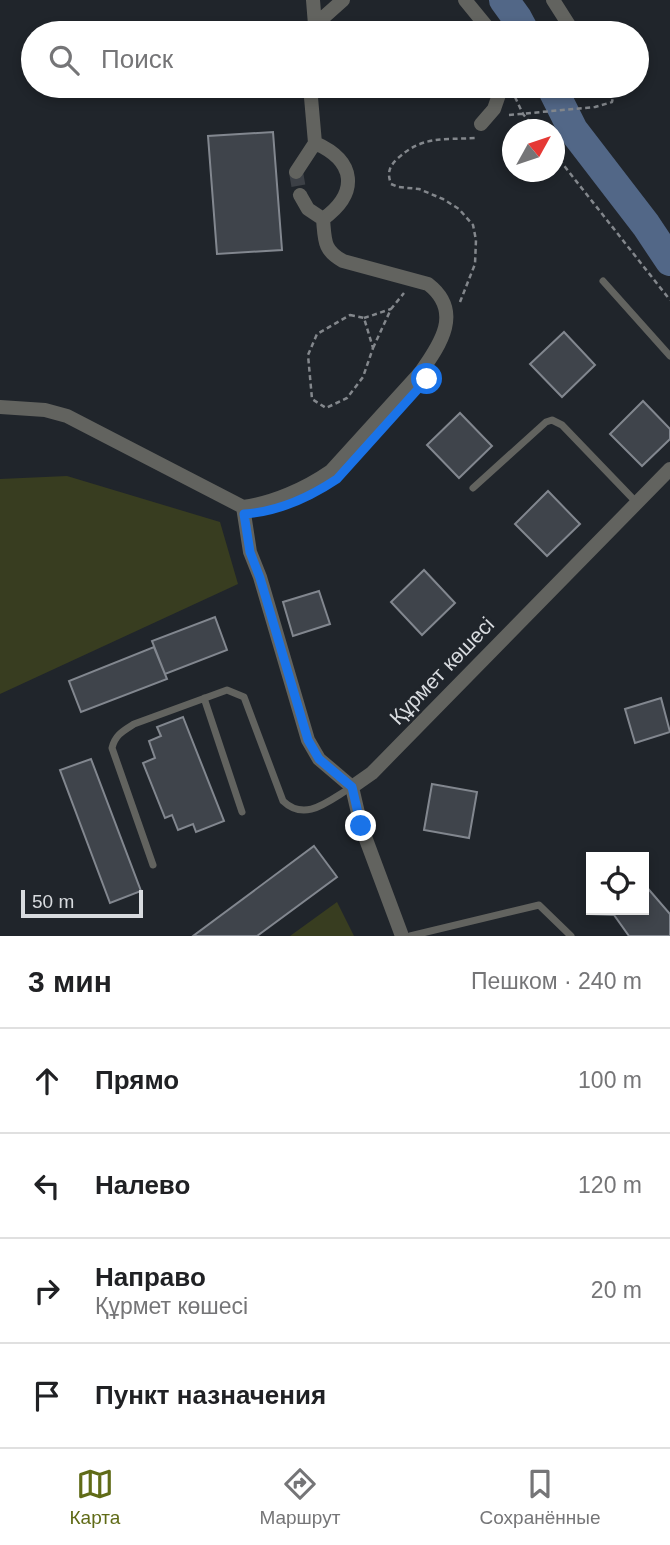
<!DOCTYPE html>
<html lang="ru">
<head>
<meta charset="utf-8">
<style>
	:root { --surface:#fff; --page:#f6f6f6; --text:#202124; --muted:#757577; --line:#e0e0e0; --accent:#606b17 }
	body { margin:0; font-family:Helvetica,sans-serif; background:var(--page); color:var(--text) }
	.controls { position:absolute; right:21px; bottom:21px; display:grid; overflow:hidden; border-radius:0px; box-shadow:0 4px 10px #0003 }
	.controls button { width:63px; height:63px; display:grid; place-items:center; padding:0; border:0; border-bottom:2px solid var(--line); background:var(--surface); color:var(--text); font:35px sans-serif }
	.compass { position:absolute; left:502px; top:119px; width:63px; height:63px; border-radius:50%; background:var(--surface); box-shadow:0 4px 10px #0003; rotate:50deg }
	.scale { position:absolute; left:21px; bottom:18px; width:122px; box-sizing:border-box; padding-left:7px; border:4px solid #d8dbdf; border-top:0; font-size:19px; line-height:24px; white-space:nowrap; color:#d8dbdf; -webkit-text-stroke:5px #20252b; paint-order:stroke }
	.stop { position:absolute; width:21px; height:21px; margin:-16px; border:5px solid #1a73e8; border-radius:50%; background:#fff }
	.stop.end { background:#1a73e8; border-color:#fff; box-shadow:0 2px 7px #0008 }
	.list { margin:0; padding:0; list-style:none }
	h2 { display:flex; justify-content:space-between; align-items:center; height:91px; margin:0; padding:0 28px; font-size:30px }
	h2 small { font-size:23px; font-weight:400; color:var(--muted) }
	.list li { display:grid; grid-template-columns:46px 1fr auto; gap:21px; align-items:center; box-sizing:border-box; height:105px; padding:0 28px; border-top:2px solid var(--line) }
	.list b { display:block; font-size:26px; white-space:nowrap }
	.list p { margin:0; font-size:23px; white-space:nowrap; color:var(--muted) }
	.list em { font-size:23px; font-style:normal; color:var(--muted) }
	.icon { flex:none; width:38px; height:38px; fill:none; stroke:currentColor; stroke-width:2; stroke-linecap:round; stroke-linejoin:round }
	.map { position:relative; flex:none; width:670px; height:936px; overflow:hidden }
	.search { position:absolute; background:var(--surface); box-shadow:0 4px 10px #0003; left:21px; right:21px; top:21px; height:77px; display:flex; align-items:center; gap:18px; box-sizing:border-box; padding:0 24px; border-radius:38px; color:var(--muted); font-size:26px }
	.sheet { height:511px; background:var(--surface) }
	nav { display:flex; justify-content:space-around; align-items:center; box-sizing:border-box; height:98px; border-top:2px solid var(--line); background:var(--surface); font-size:19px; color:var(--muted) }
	nav a { display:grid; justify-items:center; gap:4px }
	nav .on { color:var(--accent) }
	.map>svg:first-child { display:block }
	.green { fill:#383d20 }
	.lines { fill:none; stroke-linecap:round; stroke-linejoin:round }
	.river { stroke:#526787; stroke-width:30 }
	.building { fill:#3f444b; stroke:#82878f; stroke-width:2 }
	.minor-tunnel { stroke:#3c4046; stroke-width:14; stroke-dasharray:14 7; stroke-linecap:butt }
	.path { stroke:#83878c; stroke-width:2.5; stroke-dasharray:5 3.5; stroke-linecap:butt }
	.service { stroke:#62635f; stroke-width:7 }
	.minor { stroke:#62635f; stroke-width:14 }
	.route { stroke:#1a73e8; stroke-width:9 }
	.labels { text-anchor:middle; stroke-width:5; stroke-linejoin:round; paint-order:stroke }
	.street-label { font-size:21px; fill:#d8dbdf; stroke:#20252b }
</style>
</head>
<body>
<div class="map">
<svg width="670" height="936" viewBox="0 0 670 936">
	<rect width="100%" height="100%" fill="#20252b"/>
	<path class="green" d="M67,476L220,522L238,584L0,694V479Z
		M337,902L354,936H290Z"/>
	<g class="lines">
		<path class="river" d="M504,0L517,18L525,33
			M551,86L573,130L646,225L670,261"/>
	</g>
	<path class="building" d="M273,132L282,250L217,254L208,136Z
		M564,332L595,365L562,397L530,364Z
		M643,401L670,429V439L642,466L610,434Z
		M460,413L492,446L459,478L427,445Z
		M548,491L580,524L547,556L515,524Z
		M424,570L455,603L422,635L391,602Z
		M319,591L330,624L293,636L283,602Z
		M215,617L227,650L165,674L152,641Z
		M154,647L167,679L81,712L69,681Z
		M661,698L670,732L635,743L625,709Z
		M183,717L224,821L196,832L193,824L178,830L172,815L165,818L143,763L155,758L149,741L161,736L157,727Z
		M91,759L141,891L110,903L60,770Z
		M432,784L477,792L469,838L424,830Z
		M314,846L337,877L257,936H193Z
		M644,884L670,914V936H629L614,915L589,914L591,901V910H644Z"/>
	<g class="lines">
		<path class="minor-tunnel" d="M296,172L300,195"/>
		<path class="path" d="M515,97L523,114L536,130
			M509,115L595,107L612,102L613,97L602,86
			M554,153L670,300
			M460,302L475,264L476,240L473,225L459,209L443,199L419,189L398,187L391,184C387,173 389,167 397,159C423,135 443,140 476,138
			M350,315L364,318L373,348L363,377L347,398L326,408L312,399L308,355L317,334Z
			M364,318L391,309
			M373,348L391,309L404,293"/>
		<path class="service" d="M603,281L670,356
			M473,488L546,422L552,420L562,425L637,503
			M204,698L242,812
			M153,865L112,748C115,735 123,731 134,724L227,690L244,697L283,801C306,823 329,800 352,787
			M410,936L539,905L571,936"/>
		<path class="minor" d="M465,0L492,33
			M553,0L574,33
			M315,25L343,0
			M313,32L315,25L313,0
			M481,124L494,109L502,86
			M315,143C356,161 359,193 323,219
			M296,172L315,143L310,86
			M300,195L308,209L323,219
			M0,407L45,410L67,416L243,507C273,503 305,489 331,471L420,373C441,344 463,311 428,284L343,261C323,250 325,240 323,219
			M243,507L250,552L260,577L308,740L319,759L352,787
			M402,936L361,826L352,787L372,773L670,469"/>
	</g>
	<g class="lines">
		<path class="route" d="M361,826L352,787L319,759L308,740L260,578L250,552L244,514C277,512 310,497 337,479L427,379"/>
	</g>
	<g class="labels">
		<g class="street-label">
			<text transform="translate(442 671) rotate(-46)" y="7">Құрмет көшесі</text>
		</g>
	</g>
</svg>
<div class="controls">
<button><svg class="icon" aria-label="locate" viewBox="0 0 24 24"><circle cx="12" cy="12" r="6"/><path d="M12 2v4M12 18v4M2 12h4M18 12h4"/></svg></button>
</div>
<svg class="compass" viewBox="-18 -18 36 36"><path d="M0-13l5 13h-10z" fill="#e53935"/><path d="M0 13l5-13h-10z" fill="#757577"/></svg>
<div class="scale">50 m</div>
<div class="stop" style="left:427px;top:379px"></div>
<div class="stop end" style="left:361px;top:826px"></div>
<div class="search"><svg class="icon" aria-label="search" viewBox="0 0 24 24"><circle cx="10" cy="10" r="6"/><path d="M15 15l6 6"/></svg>Поиск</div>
</div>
<section class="sheet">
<h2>3 мин<small>Пешком · 240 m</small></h2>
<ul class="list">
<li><svg class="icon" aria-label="ahead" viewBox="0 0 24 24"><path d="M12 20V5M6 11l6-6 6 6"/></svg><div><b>Прямо</b></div><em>100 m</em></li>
<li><svg class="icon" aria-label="left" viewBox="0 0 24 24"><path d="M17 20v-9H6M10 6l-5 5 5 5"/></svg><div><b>Налево</b></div><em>120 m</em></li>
<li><svg class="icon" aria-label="right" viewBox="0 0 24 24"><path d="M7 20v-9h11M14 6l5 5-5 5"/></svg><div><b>Направо</b><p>Құрмет көшесі</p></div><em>20 m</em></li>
<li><svg class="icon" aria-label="arrive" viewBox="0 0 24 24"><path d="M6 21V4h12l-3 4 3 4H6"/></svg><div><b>Пункт назначения</b></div></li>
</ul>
</section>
<nav>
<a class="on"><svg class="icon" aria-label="map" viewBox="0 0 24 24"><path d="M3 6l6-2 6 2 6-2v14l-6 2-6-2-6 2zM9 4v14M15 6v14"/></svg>Карта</a>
<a><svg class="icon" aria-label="directions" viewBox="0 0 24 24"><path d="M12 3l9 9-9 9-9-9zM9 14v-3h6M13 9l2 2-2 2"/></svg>Маршрут</a>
<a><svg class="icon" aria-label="saved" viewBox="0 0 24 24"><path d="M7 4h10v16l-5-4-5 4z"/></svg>Сохранённые</a>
</nav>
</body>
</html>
